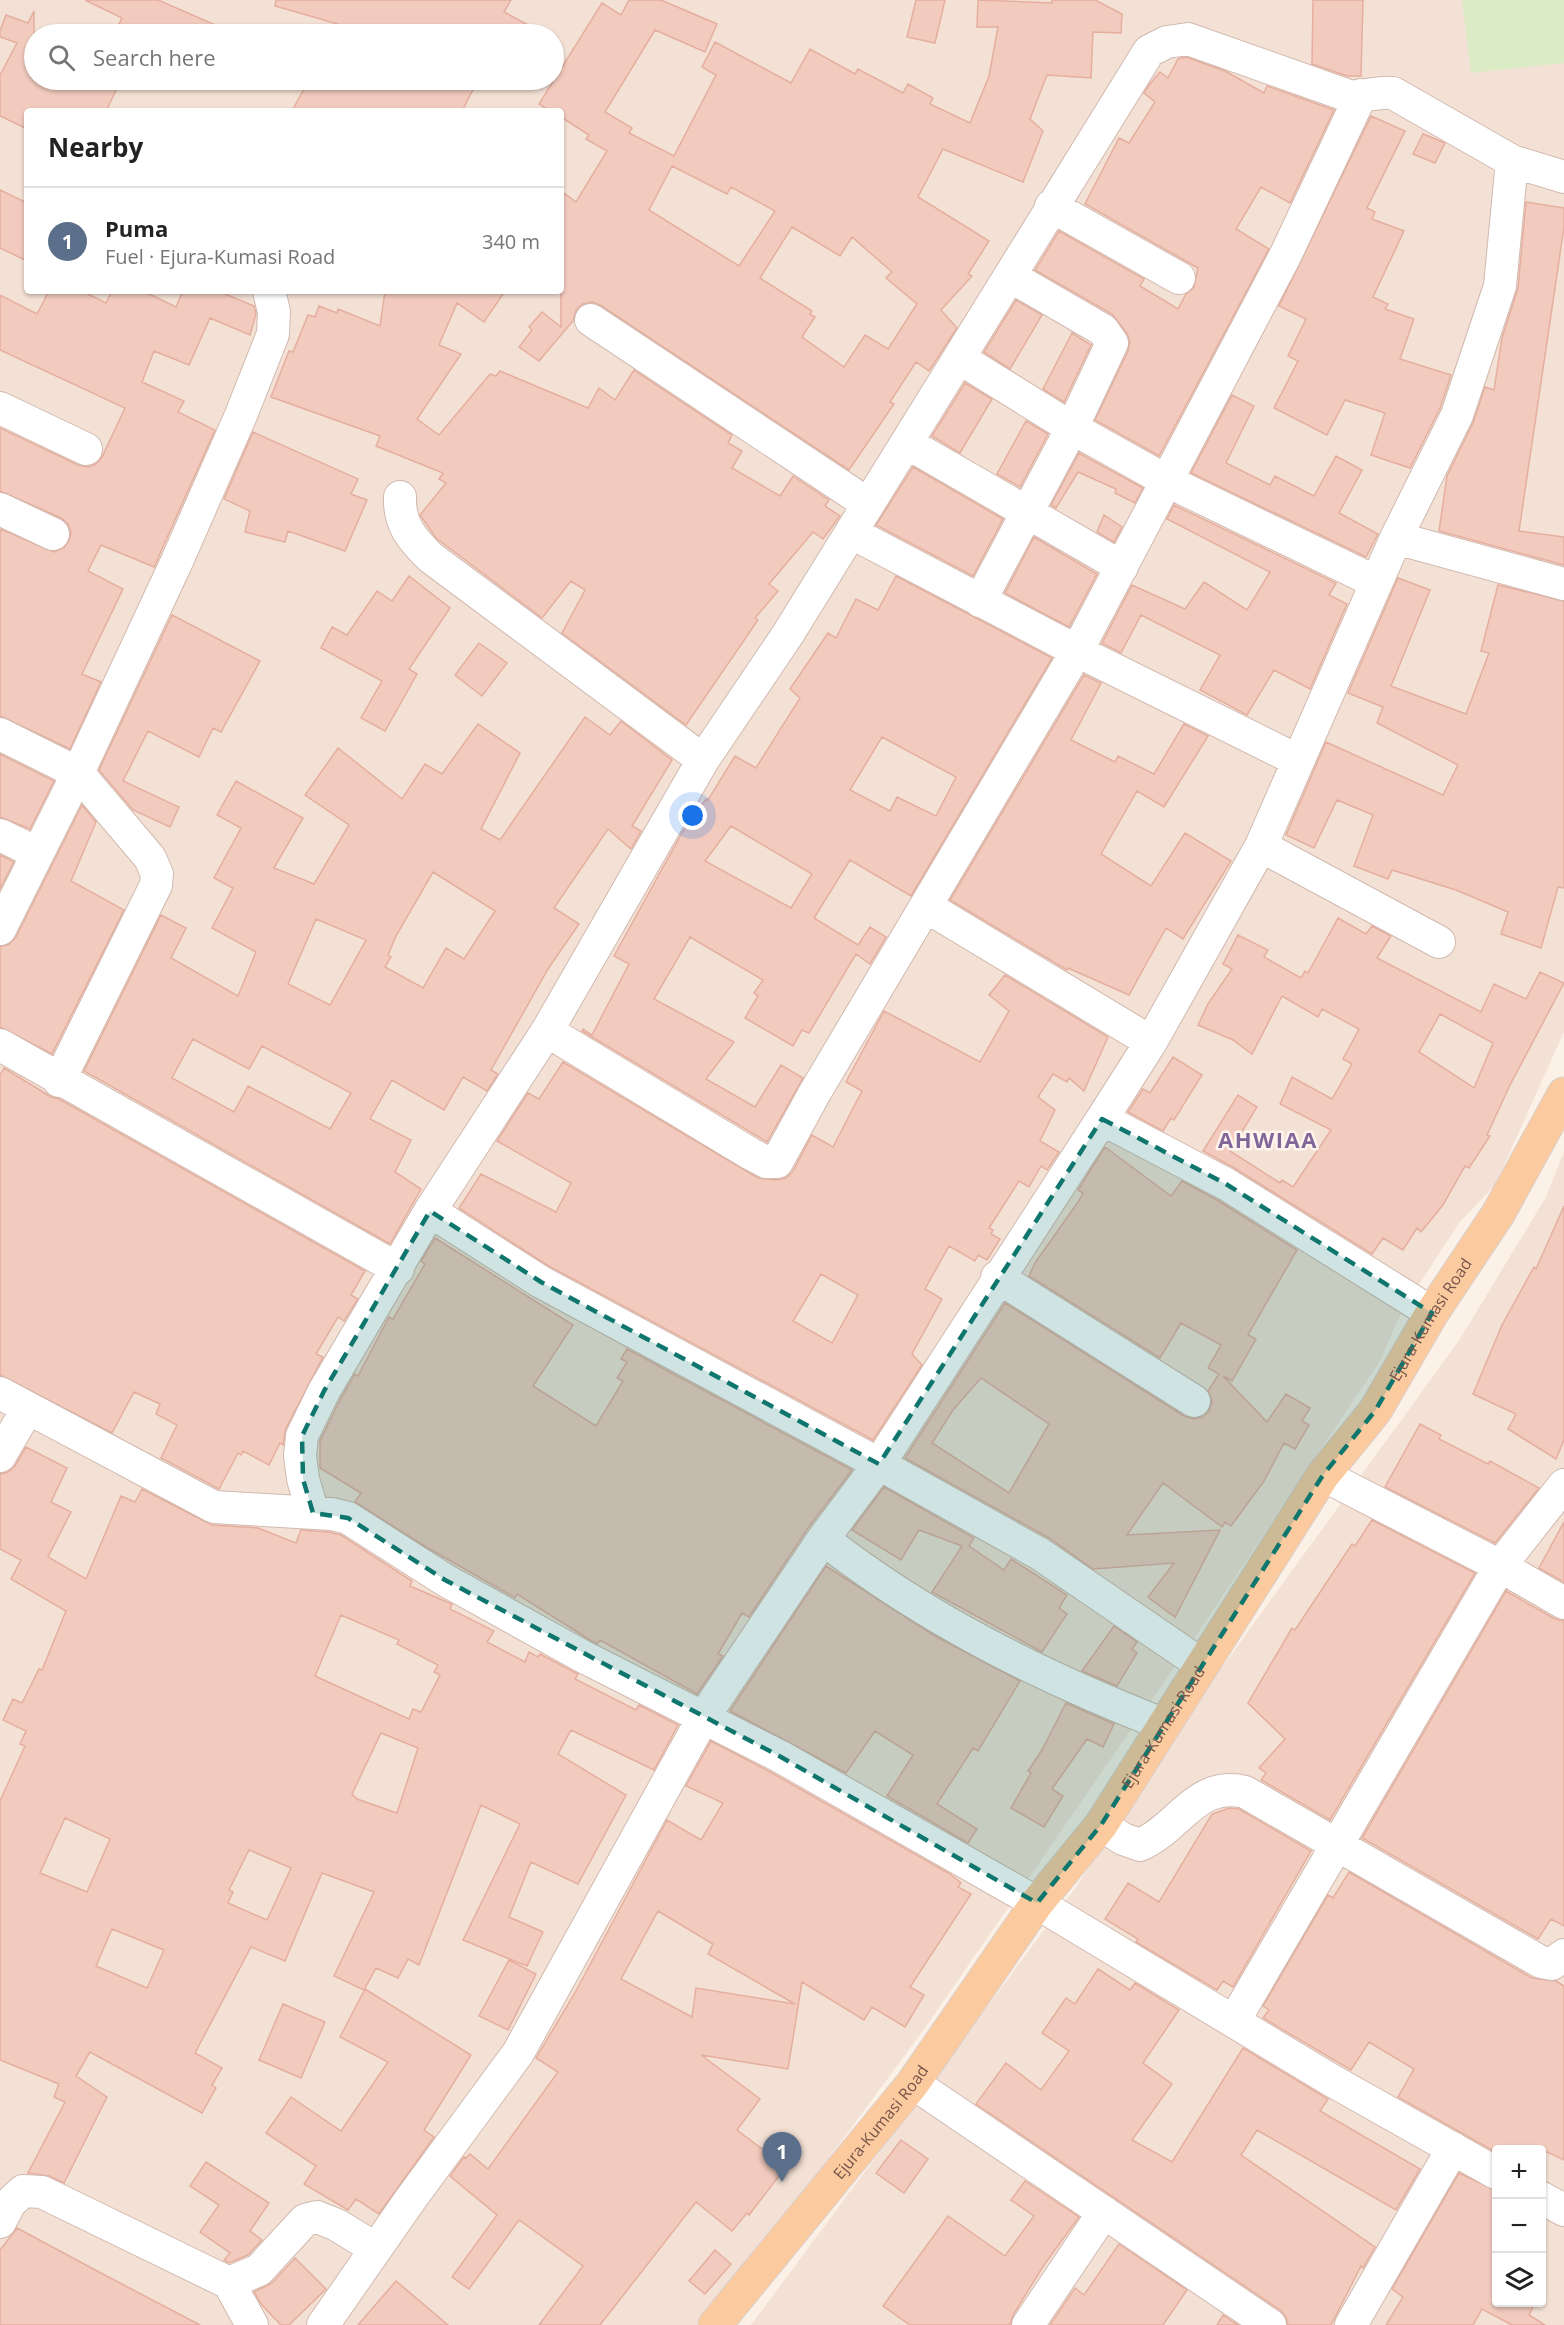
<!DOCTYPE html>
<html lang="en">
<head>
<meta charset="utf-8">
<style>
	:root { --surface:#fff; --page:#f2f2f2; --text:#222; --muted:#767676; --line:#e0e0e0; --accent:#111827 }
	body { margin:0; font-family:"Open Sans",sans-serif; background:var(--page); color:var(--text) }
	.controls { position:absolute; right:18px; bottom:18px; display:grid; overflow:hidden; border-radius:6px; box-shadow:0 2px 4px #0004 }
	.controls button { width:54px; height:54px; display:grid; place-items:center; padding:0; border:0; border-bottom:2px solid var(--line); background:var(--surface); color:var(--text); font:30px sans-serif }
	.you { position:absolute; left:693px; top:816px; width:21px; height:21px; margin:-15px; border:4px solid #fff; border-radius:50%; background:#1a73e8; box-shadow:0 0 0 9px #1a73e833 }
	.badge { display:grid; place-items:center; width:39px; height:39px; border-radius:50%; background:var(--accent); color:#fff; font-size:20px; font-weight:700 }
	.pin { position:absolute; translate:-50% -50px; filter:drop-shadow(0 2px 3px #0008) }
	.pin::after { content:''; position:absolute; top:32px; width:21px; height:18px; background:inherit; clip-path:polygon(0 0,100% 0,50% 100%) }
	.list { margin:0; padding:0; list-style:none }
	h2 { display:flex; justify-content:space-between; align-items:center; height:78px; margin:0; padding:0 24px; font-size:26px }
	h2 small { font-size:20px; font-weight:400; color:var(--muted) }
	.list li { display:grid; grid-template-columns:39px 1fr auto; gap:18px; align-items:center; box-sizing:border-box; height:108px; padding:0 24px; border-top:2px solid var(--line) }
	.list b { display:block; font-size:22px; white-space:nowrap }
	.list p { margin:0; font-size:20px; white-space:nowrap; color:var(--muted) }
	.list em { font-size:20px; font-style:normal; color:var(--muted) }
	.icon { flex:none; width:33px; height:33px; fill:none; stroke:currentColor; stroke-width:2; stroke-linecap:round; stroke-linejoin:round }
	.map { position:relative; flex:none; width:1564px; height:2325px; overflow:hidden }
	.search { position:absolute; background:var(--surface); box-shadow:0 2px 4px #0004; left:24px; top:24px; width:540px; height:66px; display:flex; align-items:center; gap:15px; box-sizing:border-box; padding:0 21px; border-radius:33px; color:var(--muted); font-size:22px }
	.panel { position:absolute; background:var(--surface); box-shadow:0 2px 4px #0004; left:24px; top:108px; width:540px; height:186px; border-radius:6px }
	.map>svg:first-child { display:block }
	.residential { fill:#f4e1d5; fill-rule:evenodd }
	.green { fill:#daebc5 }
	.building { fill:#f2cbbe; stroke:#e5ae9e; stroke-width:1.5; fill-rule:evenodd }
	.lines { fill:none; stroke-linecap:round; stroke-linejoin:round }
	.minor-casing { stroke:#d1b9af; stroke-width:34 }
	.major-casing { stroke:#d9cfcd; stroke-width:35 }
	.minor { stroke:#fff; stroke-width:32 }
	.major { stroke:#fbcb9f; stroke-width:33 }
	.marked { fill:#0f766e; fill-opacity:0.2; stroke:#0f766e; stroke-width:4.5; stroke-dasharray:12 8; stroke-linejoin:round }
	.labels { text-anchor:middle; stroke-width:5; stroke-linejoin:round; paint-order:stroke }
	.street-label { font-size:16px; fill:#77544b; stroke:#fff5ed }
	.district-label { font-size:22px; font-weight:bold; letter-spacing:1.5px; fill:#81669a; stroke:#fff5ed }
</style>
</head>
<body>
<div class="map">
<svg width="1564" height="2325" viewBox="0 0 1564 2325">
	<rect width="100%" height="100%" fill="#fcf1e7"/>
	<path class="residential" d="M0,0H1564V1032L1495,1185L1459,1223L1402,1311L1380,1361L1193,1640L927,2025L749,2267L698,2325H0ZM34,34H554V80H34ZM27,111H561V291H27Z
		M1564,1151V2325H751L1076,1887L1186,1717L1460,1339L1546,1197ZM1496,2150H1542V2302H1496Z"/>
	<path class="green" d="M1462,0H1564V63L1471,73Z"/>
	<path class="building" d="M85,0H158L236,34H114L122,18Z
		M276,0H511L504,12L545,34H372L275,6Z
		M629,0H661L717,24L705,52L655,30L605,112L632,128L629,133L674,156L716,75L702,67L715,42L791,83L810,49L855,74L858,69L903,93L908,84L933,98L930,104L970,123L989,76L998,27H977L978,0L1052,3V0H1095L1122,14L1121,33L1093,32L1091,78L1047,75L1030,119L1043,131L1023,182L943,149L918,197L989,241L968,274L972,276L941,310L957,328L929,371L916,362L890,402L894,404L849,470L600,305L592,302L583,304L576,310L573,321L539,361L519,347L532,330L529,327L542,312L561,327V191L576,202L607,151L586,139L589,135L561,117V111H550L539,104L602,3L621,15ZM672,166L727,194L731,187L775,211L739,266L649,210ZM792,227L840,256L852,237L892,272L886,278L917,304L888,349L865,335L844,367L802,337L815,317L810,314L812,311L760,278Z
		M916,0H945L935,43L907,37Z
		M1313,0H1363L1361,76H1347L1312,64Z
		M34,11V80H121L106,111H27V129L0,116V75L17,43L0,37V31L6,15L28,23Z
		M1186,57L1225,71L1264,93L1267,86L1334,110L1290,203L1261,187L1236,229L1269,249L1159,456L1095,420L1128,351L1130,341L1127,333L1112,314L1035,270L1059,231L1144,279L1140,286L1178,309L1186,294L1194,287L1198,268L1085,204L1119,138L1129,143L1155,102L1144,93L1149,85L1160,72L1168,78L1178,59Z
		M309,80H478L462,111H292Z
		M1371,116L1405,131L1367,208L1375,212L1372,219L1404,231L1373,297L1388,304L1385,309L1414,319L1400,359L1451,375L1440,408L1410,468L1371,455L1385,413L1345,400L1327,435L1274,408L1298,361L1288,356L1306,319L1279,306Z
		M1423,134L1445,143L1435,163L1413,154Z
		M0,190L27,203V261L0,248Z
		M1526,202L1564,208V227L1519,531L1564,537V565L1439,531L1447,476L1473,423L1485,387L1494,390L1502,338L1518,288Z
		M49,291H82L106,303L112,291H143L176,307L183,291H218L254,306L256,314L250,335L210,318L189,365L154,351L142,382L184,401L178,412L215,430L154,567L101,545L88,571L123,589L82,674L101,682L70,749L0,716V529L54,552L64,548L69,541L71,533L68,524L61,518L0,491V428L78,465L88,467L96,464L102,457L125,408L0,350V295L37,314Z
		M385,291H505L484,322L457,303L439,345L461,354L417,419L439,435L490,374L496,376L500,371L588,408L599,388L615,400L634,370L732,435L728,443L742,451L732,468L780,496L793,476L829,500L825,506L840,516L837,520L823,539L813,532L769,584L778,591L755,618L758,620L686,725L562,633L585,590L571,581L542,618L436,538L420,515L446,483L439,479L443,473L376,446L380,436L271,397L289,351L293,352L308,315L315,317L319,306L337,313L338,309L380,326Z
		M1016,300L1042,315L1010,369L984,352Z
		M1072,333L1091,345L1064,402L1043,389Z
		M965,383L992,399L960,453L932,436Z
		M1232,395L1254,406L1226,463L1270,485L1275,476L1314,496L1336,456L1362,470L1339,513L1378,534L1366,557L1191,473Z
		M1026,421L1048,434L1020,487L997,474Z
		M253,432L358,479L351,494L367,500L345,551L288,531L285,542L245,532L250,511L224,499Z
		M1079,453L1143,488L1135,503L1115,493L1116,489L1078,472L1056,508L1051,505Z
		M913,467L1003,519L973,576L876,525Z
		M1174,505L1336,583L1329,595L1347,604L1310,689L1274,670L1247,715L1200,690L1220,655L1141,615L1121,653L1102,643L1132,585L1185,609L1204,582L1247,610L1270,572L1167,519Z
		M1104,515L1122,527L1114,542L1097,532Z
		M1034,537L1097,574L1069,627L1005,593Z
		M409,576L450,608L409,669L417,674L385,731L361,718L382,681L321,648L332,627L347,635L377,591L392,601Z
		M896,576L1052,658L911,896L850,860L814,918L858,945L870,927L886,937L870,964L856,954L809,1033L802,1030L793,1046L745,1018L758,996L754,993L763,980L690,937L654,999L734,1042L706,1079L755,1107L781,1065L803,1078L767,1142L582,1031L583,1029L592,1035L629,964L614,956L682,833L706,799L708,800L735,756L756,768L800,698L790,689L828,633L836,638L856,599L878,610ZM882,737L956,777L936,816L897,797L890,811L850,790ZM731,826L812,874L791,908L705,861Z
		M1398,578L1430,590L1391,686L1466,714L1489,653L1481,651L1498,585L1564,601V888L1558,887L1541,948L1501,934L1508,912L1456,890L1392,870L1388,879L1354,866L1373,815L1337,800L1314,848L1286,835L1326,742L1443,795L1458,765L1377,723L1383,707L1348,693Z
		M172,615L260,661L221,732L213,728L199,757L148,731L123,781L179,807L170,827L133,810L99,770Z
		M479,643L507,663L482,696L455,675Z
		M1084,675L1101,683L1071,740L1115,762L1118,756L1154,774L1184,724L1208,736L1164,807L1137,791L1101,854L1151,886L1185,833L1231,861L1183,939L1166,928L1129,995L1068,968L1067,970L950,900Z
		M585,717L610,735L621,721L672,760L632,826L641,831L631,849L608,829L554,908L579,924L548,969L491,1070L498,1074L487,1091L463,1077L444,1110L392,1080L370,1119L411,1140L395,1172L421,1189L390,1244L84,1071L161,915L186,928L171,958L238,996L256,952L212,928L233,888L214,878L241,828L217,815L236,781L303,818L274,868L314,884L349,825L305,795L338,748L402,799L425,764L442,774L478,724L520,753L481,829L500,840ZM433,872L495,911L464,959L446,948L423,988L385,967L391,957L388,955L396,936ZM316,919L366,940L330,1005L288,984ZM193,1039L249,1069L262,1046L351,1093L330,1129L248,1086L234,1112L172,1078Z
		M0,754L54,781L30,829L0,817Z
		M82,805L96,822L71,881L124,910L52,1054L0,1027V947L9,944L16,937Z
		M0,855L14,862L0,889Z
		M1338,918L1366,934L1372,926L1391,936L1377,958L1481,1012L1494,984L1526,999L1540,972L1564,983L1510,1085L1487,1135L1490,1136L1469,1168L1465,1166L1443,1205L1421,1232L1417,1228L1403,1250L1383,1238L1372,1254L1236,1169L1203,1151L1238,1095L1257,1107L1230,1151L1280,1183L1282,1180L1293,1187L1331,1130L1280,1104L1292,1077L1332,1099L1352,1064L1343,1059L1359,1029L1322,1009L1318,1017L1282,996L1252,1054L1233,1040L1198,1025L1208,1004L1232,969L1223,964L1238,935L1268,950L1264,957L1301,978L1305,971L1308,973ZM1440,1014L1493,1043L1474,1088L1419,1052Z
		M1005,975L1108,1037L1084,1091L1069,1078L1067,1082L1053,1074L1038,1097L1055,1110L1040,1141L1059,1152L1047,1170L1041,1166L1029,1187L1019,1181L989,1228L993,1230L991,1234L1000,1239L987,1260L978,1255L975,1261L949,1246L925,1289L942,1299L912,1354L922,1365L873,1440L547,1265L459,1208L481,1174L556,1212L571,1183L497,1141L528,1093L539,1099L563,1062L758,1178L777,1180L786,1178L793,1171L812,1135L833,1147L862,1091L846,1082L884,1011L980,1062L1009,1011L989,995ZM821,1274L858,1295L832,1343L793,1321Z
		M1173,1057L1202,1075L1174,1120L1171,1118L1163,1131L1128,1112L1143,1089L1150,1093Z
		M4,1068L51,1097L59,1099L365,1271L351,1295L358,1299L344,1321L338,1317L316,1354L323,1357L286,1428L283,1445L280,1443L269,1465L243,1451L241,1455L238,1453L219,1489L161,1458L177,1425L156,1414L160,1404L134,1392L112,1433L0,1375V1075Z
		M1105,1147L1171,1196L1182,1181L1217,1200L1297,1250L1248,1335L1256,1339L1232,1381L1223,1376L1267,1422L1286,1394L1310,1408L1302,1421L1309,1425L1295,1449L1284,1443L1264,1481L1231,1526L1225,1522L1222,1527L1163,1483L1127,1535L1220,1530L1175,1617L1148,1597L1174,1563L1093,1569L1049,1538L905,1458L1005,1303L1184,1416L1194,1419L1203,1417L1209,1411L1212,1401L1208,1391L1219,1374L1208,1368L1221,1345L1181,1323L1160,1358L1029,1276L1035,1263L1078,1202L1083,1193L1078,1190ZM981,1378L1049,1424L1009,1493L932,1443L953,1410Z
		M1564,1206V1440L1556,1459L1508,1429L1516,1414L1473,1394L1502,1325L1534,1267L1536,1269Z
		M435,1238L573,1325L533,1386L596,1426L623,1381L617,1378L627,1362L621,1359L627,1349L852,1470L808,1528L749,1617L742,1613L718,1654L723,1656L697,1694L600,1640L597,1644L590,1640L517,1594L515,1598L512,1596L426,1547L355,1502L361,1493L320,1468V1441L340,1400L355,1374L358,1376L389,1317L393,1319L425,1264L421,1261Z
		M1420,1424L1441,1435L1439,1439L1488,1464L1490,1461L1539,1488L1495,1543L1385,1487Z
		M26,1447L67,1468L51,1502L71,1512L48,1557L86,1579L121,1496L135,1502L142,1489L212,1525L258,1528L296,1543L301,1530L329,1532L341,1535L412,1581L410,1586L447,1602L452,1604L450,1609L494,1631L487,1642L525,1662L529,1652L538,1657L540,1654L578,1674L575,1679L636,1710L639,1705L678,1725L654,1770L571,1730L558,1754L626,1795L578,1884L531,1862L509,1917L543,1932L527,1966L463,1940L520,1824L481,1805L419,1965L408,1959L398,1978L376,1968L364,1990L334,1976L374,1892L322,1873L285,1961L251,1947L195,2053L222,2068L212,2085L216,2088L202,2113L90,2052L76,2076L107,2097L64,2183L49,2176L28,2173L65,2102L54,2097L59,2084L0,2060V1801L25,1746L20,1744L26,1731L3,1720L13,1699L22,1703L39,1669L42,1670L66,1611L11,1579L21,1560L0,1549V1474L8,1472L15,1466ZM341,1615L399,1640L397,1644L438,1665L434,1672L440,1675L421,1712L413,1709L409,1719L315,1676ZM381,1733L418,1748L397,1813L357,1799L352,1794ZM65,1818L110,1839L87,1892L40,1873ZM249,1850L291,1868L267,1920L228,1903L233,1892L229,1890ZM112,1929L164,1950L147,1988L96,1966Z
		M884,1487L974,1538L969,1546L1004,1570L1011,1559L1067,1595L1059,1608L1067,1614L1042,1652L932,1592L962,1546L919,1530L901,1560L852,1530Z
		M1372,1520L1475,1573L1330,1820L1261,1780L1266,1773L1259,1768L1285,1739L1248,1703L1292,1628L1295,1630L1352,1544L1355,1546Z
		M1564,1522V1582L1539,1568Z
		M826,1566L935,1636L1020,1681L978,1751L973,1748L937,1804L977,1829L968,1843L887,1796L913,1755L875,1731L846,1773L730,1711Z
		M1506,1591L1555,1619L1564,1621V1926L1551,1919L1538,1939L1362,1838Z
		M1114,1626L1137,1642L1132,1649L1137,1653L1117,1686L1082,1671Z
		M1066,1703L1114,1724L1103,1747L1087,1739L1052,1789L1063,1796L1044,1827L1011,1808L1031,1773L1028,1771L1042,1750Z
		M711,1741L772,1773L950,1874L961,1883L958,1887L971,1894L910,1987L924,1995L905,2027L872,2007L864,2020L802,1982L788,2069L701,2055L760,2099L737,2130L786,2167L749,2215L747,2213L732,2231L696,2202L600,2325H539L583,2266L519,2220L469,2289L452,2277L497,2215L450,2176L464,2157L466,2158L470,2154L488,2169L558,2072L536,2058L576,1991L667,1820L701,1840L723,1803L686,1786ZM658,1911L713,1944L708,1954L795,2004L696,1988L692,2017L621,1979Z
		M1229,1808L1239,1809L1311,1851L1233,1987L1223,1981L1217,1990L1136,1942L1138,1939L1105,1919L1128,1883L1159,1902L1212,1814Z
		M1349,1872L1532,1978L1556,1981L1564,1986V2160L1543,2150H1497V2153L1398,2097L1414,2069L1369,2042L1351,2070L1263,2018L1269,2010L1263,2006L1328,1895L1333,1898Z
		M509,1960L536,1974L508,2030L479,2016Z
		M1098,1969L1130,1990L1135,1983L1179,2010L1143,2063L1172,2084L1132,2140L1172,2162L1243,2048L1328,2099L1320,2111L1420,2169L1396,2210L1257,2130L1241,2155L1375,2247L1363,2268L1361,2266L1331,2325H1288L1286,2317L1280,2310L976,2104L1006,2063L1041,2090L1069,2051L1042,2033L1066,1998L1075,2004Z
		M365,1989L471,2055L424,2130L434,2137L379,2214L356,2199L348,2210L304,2184L316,2166L266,2133L291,2097L341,2131L388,2062L340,2037Z
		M283,2004L325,2022L301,2078L259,2060Z
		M901,2140L928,2159L904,2193L876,2173Z
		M206,2162L269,2203L250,2231L262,2240L248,2255L229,2263L224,2260L230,2253L200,2232L219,2205L190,2186Z
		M1459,2173L1497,2191V2302H1535L1529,2315L1545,2325H1512L1482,2309L1473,2325H1386L1403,2297L1392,2289Z
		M1025,2181L1079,2217L1044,2265L1013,2315L1010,2325H910L883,2306L948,2216L1005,2256L1034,2216L1011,2200Z
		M17,2228L99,2272L200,2325H0V2250Z
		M1119,2244L1187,2290L1163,2325H1050L1075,2288L1084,2295Z
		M715,2250L731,2264L705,2294L689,2281Z
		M295,2258L326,2289L289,2325H281L261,2304L254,2292L272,2283Z
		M396,2281L448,2325H358Z
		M1223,2315L1238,2325H1217Z"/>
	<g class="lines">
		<defs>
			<path id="minor" d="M1051,206L1179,278
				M591,320L868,504
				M959,358L1072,428L1167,481L1376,582
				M0,408L86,449
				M907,443L1122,567
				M400,497C399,524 411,538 430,557L703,760
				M0,509L53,534
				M852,533L1077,651L1297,760
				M1396,538L1564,584
				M980,601L1072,428L1112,343L1103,330L1010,276
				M0,734L78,773L150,858L157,874L156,885L59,1081
				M0,835L37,853
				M1261,846L1439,942
				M927,907L1151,1042
				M0,929L78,773L177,561L241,415L273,334L274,312L269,291
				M547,1031L751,1154L766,1162H777L814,1094L1077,651L1285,256L1361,95
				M0,1045L398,1269
				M1102,1119L1151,1042L1261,846L1396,538L1457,415L1500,286L1512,161
				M430,1211L541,1282L879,1464L1040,1554L1202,1665
				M997,1277L1194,1401
				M0,1393L214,1507L332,1514L348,1518L445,1580L582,1656L781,1757L1037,1903L1331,2080L1496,2173
				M0,1456L28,1408
				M1323,1475L1500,1566L1564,1603
				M313,1513L303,1479L300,1456L302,1436L324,1391L430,1211L547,1031L703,760L788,634L1149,51L1167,42L1188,39L1349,96C1363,98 1377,91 1393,93L1512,161L1564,177
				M823,1539C927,1620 1042,1677 1165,1725
				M1101,1825L1123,1839L1140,1845C1180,1827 1197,1780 1245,1792L1541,1962L1552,1964L1564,1955
				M1234,2021L1500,1566L1564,1485
				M913,2083L1270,2325
				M1542,2198L1564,2210
				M0,2222L10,2203L23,2191L42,2192L229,2283L259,2270L305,2220L317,2217L337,2225L376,2249
				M229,2283L252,2325
				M323,2325L410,2200L518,2053L703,1718L823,1539L879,1464L1102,1119L1226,1184L1432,1313
				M1028,2325L1104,2212
				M1351,2325L1453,2148"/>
			<g id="major">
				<path id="s1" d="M715,2325L913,2083L1037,1903L1101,1825L1323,1475L1375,1411L1432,1313L1498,1214L1564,1094"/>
			</g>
		</defs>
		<use href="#minor" class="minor-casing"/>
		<use href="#major" class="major-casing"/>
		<use href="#minor" class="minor"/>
		<use href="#major" class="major"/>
	</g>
	<path class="marked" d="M1102,1119L1226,1184L1432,1313L1375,1411L1323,1475L1101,1825L1037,1903L781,1757L445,1580L348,1518L313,1513L303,1479L302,1436L324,1391L430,1211L541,1282L879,1464Z"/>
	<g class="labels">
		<g class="street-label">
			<text dy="6" stroke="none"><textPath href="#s1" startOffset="1236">Ejura-Kumasi Road</textPath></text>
			<text dy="6" stroke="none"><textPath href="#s1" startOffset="748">Ejura-Kumasi Road</textPath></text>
			<text dy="6" stroke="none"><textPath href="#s1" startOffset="262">Ejura-Kumasi Road</textPath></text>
		</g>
		<g class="district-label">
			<text x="1268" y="1148">AHWIAA</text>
		</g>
	</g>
</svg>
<div class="controls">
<button>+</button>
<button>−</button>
<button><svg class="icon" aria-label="layers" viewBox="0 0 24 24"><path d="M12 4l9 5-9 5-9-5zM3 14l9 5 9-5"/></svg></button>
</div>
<div class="you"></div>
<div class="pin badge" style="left:782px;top:2182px;background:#5c6f8a">1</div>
<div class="search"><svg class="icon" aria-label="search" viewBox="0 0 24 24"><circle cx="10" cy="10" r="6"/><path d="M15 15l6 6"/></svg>Search here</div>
<section class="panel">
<h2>Nearby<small></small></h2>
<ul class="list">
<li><span class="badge" style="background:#5c6f8a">1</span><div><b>Puma</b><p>Fuel · Ejura-Kumasi Road</p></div><em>340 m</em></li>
</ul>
</section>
</div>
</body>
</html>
